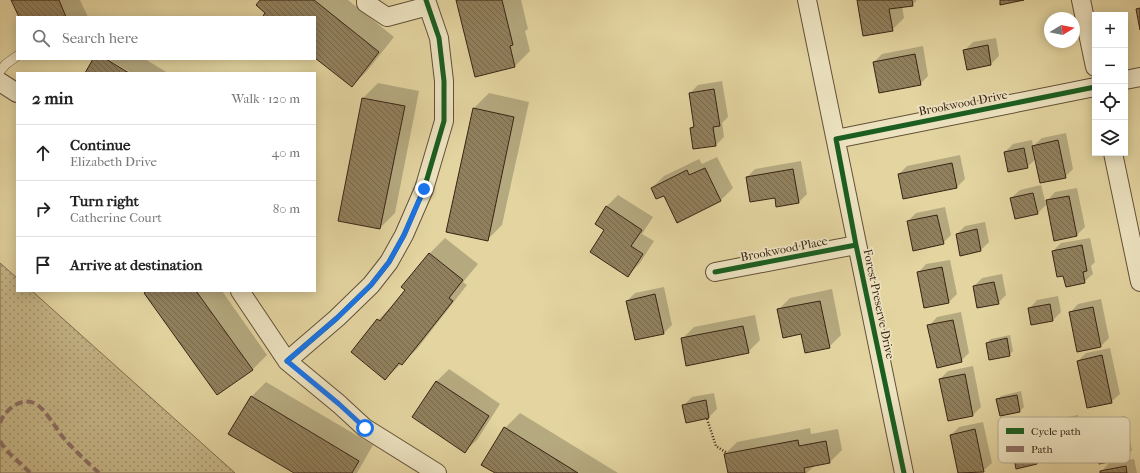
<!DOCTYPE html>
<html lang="en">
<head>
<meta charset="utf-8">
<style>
	:root { --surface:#fff; --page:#f2f2f2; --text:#222; --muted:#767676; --line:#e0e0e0 }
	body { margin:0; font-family:"IM FELL French Canon",serif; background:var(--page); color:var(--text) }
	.controls { position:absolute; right:12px; top:12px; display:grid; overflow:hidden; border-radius:0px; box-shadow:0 2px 10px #0003 }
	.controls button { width:36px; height:36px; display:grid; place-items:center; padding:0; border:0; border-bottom:1px solid var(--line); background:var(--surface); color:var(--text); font:20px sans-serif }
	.compass { position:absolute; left:1044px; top:12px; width:36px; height:36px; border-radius:50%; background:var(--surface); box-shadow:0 2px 10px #0003; rotate:80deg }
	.stop { position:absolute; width:12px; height:12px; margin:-9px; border:3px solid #1a73e8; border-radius:50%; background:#fff }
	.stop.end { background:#1a73e8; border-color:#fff; box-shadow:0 1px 4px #0008 }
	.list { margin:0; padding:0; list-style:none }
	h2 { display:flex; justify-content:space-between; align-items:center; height:52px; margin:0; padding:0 16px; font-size:17px }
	h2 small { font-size:13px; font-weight:400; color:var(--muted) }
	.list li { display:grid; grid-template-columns:26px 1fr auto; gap:12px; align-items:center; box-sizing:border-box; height:56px; padding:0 16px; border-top:1px solid var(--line) }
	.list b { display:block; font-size:15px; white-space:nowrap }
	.list p { margin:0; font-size:13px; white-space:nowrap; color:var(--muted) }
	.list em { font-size:13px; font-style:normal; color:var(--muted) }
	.icon { flex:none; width:22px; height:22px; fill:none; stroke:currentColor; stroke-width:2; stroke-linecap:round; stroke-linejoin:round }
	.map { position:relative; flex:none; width:1140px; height:473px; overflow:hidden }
	.search { position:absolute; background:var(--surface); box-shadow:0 2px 10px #0003; left:16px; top:16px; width:300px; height:44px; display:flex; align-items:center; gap:10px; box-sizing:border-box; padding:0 14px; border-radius:0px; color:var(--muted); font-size:15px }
	.panel { position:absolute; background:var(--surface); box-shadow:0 2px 10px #0003; left:16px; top:72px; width:300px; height:220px; border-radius:0px }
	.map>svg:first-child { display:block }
	.grass { fill:url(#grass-dots); stroke:#7f6d4e }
	.shadow { fill:#0003 }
	.building { fill:url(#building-back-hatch); stroke:#382414 }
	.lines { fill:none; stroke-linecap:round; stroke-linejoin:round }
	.service-casing { stroke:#635037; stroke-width:10 }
	.minor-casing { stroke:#635037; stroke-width:20 }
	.path { stroke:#382414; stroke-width:2.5; stroke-dasharray:1 2; stroke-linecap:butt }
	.service { stroke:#ede3c1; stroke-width:9 }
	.minor { stroke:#ede3c1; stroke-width:18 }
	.quiet { stroke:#8d6e63; stroke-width:4; stroke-dasharray:8 4; stroke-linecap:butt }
	.cycleway-casing { stroke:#ede3c1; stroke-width:8 }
	.cycleway { stroke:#1b5e20; stroke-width:5 }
	.route { stroke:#1a73e8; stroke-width:5 }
	.labels { text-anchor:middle; stroke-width:3.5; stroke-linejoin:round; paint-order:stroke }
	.street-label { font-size:12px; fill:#382414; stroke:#ede3c1 }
	.key { fill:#ede3c1; stroke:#b7aa8d; stroke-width:1 }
	.key-label { font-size:11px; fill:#382414 }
</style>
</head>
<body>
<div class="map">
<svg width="1140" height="473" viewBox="0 0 1140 473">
	<defs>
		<pattern id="grass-dots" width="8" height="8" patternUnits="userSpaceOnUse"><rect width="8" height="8" fill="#c6b688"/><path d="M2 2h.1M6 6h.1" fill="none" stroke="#a2946e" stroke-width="1.8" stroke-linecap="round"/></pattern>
		<pattern id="building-back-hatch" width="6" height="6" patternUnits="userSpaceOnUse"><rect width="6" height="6" fill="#91805d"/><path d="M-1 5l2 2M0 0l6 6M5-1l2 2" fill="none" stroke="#77694c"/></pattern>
	</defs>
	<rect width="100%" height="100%" fill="#e3d4a0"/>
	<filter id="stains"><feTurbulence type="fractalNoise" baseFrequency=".005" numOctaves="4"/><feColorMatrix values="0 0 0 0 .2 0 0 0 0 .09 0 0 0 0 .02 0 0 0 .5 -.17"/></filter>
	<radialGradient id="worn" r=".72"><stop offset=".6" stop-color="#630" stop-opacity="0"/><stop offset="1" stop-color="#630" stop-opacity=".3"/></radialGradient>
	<path class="grass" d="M0,263L17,278V291H32L235,473H0Z"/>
	<path class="shadow" d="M13,0H80L88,17H20Z
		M261,0H348L394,37L367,71L352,86L315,56V17H266V13Z
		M457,0H521L528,29L525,31L530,51L515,66L475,76Z
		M858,0H917L912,5L902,6L904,18L892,30Z
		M996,38L999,56L991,64L964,51L973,42Z
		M923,46L928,76L920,84L874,62L882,54Z
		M108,59H145L168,73H131Z
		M722,81L728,117L722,123L724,137L716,145L691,128L695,124L690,93L698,85Z
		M378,83L419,91L395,213L380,228L339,220L363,98Z
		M489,93L529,102L502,225L487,240L447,231L474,108Z
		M1066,133L1073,169L1065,177L1036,159L1027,167L1005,152L1013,144L1032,140L1033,146L1042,138Z
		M960,155L965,179L957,187L904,198L899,174L907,166Z
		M717,157L733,188L721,200L678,222L664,194L652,188L664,176L699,159L702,164Z
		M801,161L807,194L799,202L777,205L776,197L747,177L755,169Z
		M1041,185L1046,205L1037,214L1011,198L1020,190Z
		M1077,188L1085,227L1077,235L1055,240L1047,201L1055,192Z
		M618,195L653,217L642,234L654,241L640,263L628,275L606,230V207Z
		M945,207L951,235L943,243L908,221L916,213Z
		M985,222L989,242L981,250L961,254L957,234L965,226Z
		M445,238L478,264L463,282L467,285L417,349L385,379L352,352L378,320L393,305H394L406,290L403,287L430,253Z
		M1090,238L1095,262L1091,266L1093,274L1084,282L1064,275L1053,251L1061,243Z
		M950,260L957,294L949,302L918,273L926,264Z
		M1002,274L1006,295L998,303L974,286L982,278Z
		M664,287L672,325L664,333L636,339L627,301L635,293Z
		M832,289L841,335L829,347L802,332L778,310L790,298Z
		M147,291H222L267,355L252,370Z
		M1058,296L1061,312L1053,320L1032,324L1029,309L1037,300Z
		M1101,299L1109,338L1101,346L1078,351L1070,313L1078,304Z
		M961,312L969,353L961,361L929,326L937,317Z
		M755,315L760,340L748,352L682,339L694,327Z
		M1010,335L1013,351L1009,355L987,343L991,339Z
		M1110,348L1120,394L1111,402L1078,361L1086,353Z
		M973,366L981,407L973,415L949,420L940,379L948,371Z
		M449,369L500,404L477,440L465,451L413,417L437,381Z
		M266,382L373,445L357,473H296L251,397Z
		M1021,391L1024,407L1020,411L1000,415L997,400L1001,396Z
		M714,393L717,409L709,417L684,405L692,397Z
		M520,413L618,473H497L505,428Z
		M1078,415L1081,431L1077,435L1057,439L1054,423L1058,419Z
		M1125,416L1132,450L1124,458L1095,443L1082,431L1090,423Z
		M983,422L992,463L983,471L973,473H959L951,435L959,427Z
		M810,428L811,434L838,429L842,450L830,462L815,465L807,473H729L725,454L737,442Z
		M1037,444L1041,460L1037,464L1014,452L1018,448Z
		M1134,459L1137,473H1101V472L1109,463Z"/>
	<path class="building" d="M11,0H59L66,17H19Z
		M260,0H314L379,52L352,87L315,58V17H264L263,16L265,13L256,5Z
		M456,0H502L513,45L510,46L515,67L475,77Z
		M857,0H912L913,6L889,9L893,31L863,36Z
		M1000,0H1024L1000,5Z
		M1140,8V30L1136,9Z
		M988,45L991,65L967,70L963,50Z
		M915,54L921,85L879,93L873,62Z
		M93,59H106L129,73H85Z
		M714,89L720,126L713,127L716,146L693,149L690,128L694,127L689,93Z
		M362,98L405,106L380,229L338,221Z
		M473,108L514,117L488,241L446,232Z
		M1058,140L1066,178L1040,183L1032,146Z
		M1024,148L1028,168L1008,172L1004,152Z
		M952,163L957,188L903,199L898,174Z
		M705,168L721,201L677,223L664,196L656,199L651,188L687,170L689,175Z
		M793,169L799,203L776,207L775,198L750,202L746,177Z
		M1033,193L1038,214L1015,219L1010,198Z
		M1069,196L1077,236L1054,241L1046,200Z
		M606,206L642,230L631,246L643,254L628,277L590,252L604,230L595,224Z
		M937,215L944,244L913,251L907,221Z
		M977,229L981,251L960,256L956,234Z
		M1082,245L1087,271L1083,272L1085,283L1066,287L1063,276L1057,277L1052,251Z
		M429,253L463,280L449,298L453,301L402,365L399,363L385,380L351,352L377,319L380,321L405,290L401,287Z
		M942,267L949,303L924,308L917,272Z
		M994,282L999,304L977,308L973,286Z
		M147,291H196L253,370L217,395L144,293Z
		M655,294L664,334L635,340L626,301Z
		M820,301L830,348L805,353L801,334L783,338L777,309Z
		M1050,304L1053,321L1031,325L1028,308Z
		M1093,307L1101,347L1077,352L1069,312Z
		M953,320L962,362L937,368L927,325Z
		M743,326L749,353L686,366L681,338Z
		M1007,338L1010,356L989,360L986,343Z
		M1102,355L1112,403L1087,408L1077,361Z
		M965,374L973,416L948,421L939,379Z
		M436,381L489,416L465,453L412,417Z
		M1017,395L1020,412L1000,416L996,399Z
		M251,396L359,461L352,473H294L228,434Z
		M706,400L709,418L686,423L682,405Z
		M1116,424L1124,459L1099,464L1094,445L1084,447L1081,431Z
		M504,427L578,473H495L481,465Z
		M975,429L984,472L958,473L950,435Z
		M798,440L799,446L826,441L830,463L804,468L805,473H728L724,454Z
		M1034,447L1037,464L1016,469L1013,452Z
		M1126,466L1127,473H1100V471Z"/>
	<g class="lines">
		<defs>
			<path id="service" d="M0,71L6,64L17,56"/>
			<path id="minor" d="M366,0V3L387,17L428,6
				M807,0L904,473
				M1081,0L1095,67
				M1125,80L1140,77
				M0,82L17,93
				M836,139L1095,87
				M1113,153L1140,282
				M715,272L856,245
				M240,291L287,361L339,404L365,428L437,473
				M287,361L337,318L371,285L389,262L404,235L424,189L444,121V81L439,38L426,0"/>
		</defs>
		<use href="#service" class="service-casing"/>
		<use href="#minor" class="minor-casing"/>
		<path class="path" d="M707,419L716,446L727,453"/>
		<use href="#service" class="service"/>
		<use href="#minor" class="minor"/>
		<path class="quiet" d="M0,423C4,411 20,397 34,403C44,407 55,427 62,436C73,449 86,461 99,473
			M0,441C7,454 20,462 30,473"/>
		<defs>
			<path id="cycleway" d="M715,272L856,245
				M287,361L337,318L371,285L389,262L404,235L424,189L444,121V81L439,38L426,0
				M904,473L856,245L836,139L1095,87"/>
		</defs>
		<use href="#cycleway" class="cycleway-casing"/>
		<use href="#cycleway" class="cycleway"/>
	</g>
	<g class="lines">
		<path class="route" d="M365,428L339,404L287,361L337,318L371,285L389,262L404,235L424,189"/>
	</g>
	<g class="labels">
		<g class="street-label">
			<text transform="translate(963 103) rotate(-11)" y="4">Brookwood Drive</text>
			<text transform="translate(784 249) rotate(-11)" y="4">Brookwood Place</text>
			<text transform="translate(879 304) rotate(78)" y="4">Forest Preserve Drive</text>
		</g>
	</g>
	<rect x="998" y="417" width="132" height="46" rx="6" class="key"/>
	<rect x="1006" y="428" width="18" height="6" fill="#1b5e20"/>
	<rect x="1006" y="446" width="18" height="6" fill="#8d6e63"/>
	<g class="key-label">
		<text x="1031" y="435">Cycle path</text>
		<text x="1031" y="453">Path</text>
	</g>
	<rect width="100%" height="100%" filter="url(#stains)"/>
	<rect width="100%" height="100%" fill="url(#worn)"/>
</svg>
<div class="controls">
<button>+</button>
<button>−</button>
<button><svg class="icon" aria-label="locate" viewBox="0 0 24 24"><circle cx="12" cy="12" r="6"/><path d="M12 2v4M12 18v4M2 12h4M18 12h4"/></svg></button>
<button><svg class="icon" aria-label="layers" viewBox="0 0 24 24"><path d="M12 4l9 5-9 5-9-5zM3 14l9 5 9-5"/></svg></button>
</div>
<svg class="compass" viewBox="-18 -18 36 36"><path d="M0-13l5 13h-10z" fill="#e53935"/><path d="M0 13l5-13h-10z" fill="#767676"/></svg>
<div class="stop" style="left:365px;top:428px"></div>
<div class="stop end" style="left:424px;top:189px"></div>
<div class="search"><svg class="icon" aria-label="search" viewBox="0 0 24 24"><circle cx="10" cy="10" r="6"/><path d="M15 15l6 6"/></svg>Search here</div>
<section class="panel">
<h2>2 min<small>Walk · 120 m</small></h2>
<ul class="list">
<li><svg class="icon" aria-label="ahead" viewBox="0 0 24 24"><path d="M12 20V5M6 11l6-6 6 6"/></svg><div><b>Continue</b><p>Elizabeth Drive</p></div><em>40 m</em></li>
<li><svg class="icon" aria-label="right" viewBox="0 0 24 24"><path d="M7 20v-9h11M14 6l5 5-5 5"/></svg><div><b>Turn right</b><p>Catherine Court</p></div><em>80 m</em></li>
<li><svg class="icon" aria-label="arrive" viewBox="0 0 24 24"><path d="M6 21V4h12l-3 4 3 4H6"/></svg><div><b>Arrive at destination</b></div></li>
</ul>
</section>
</div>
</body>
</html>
